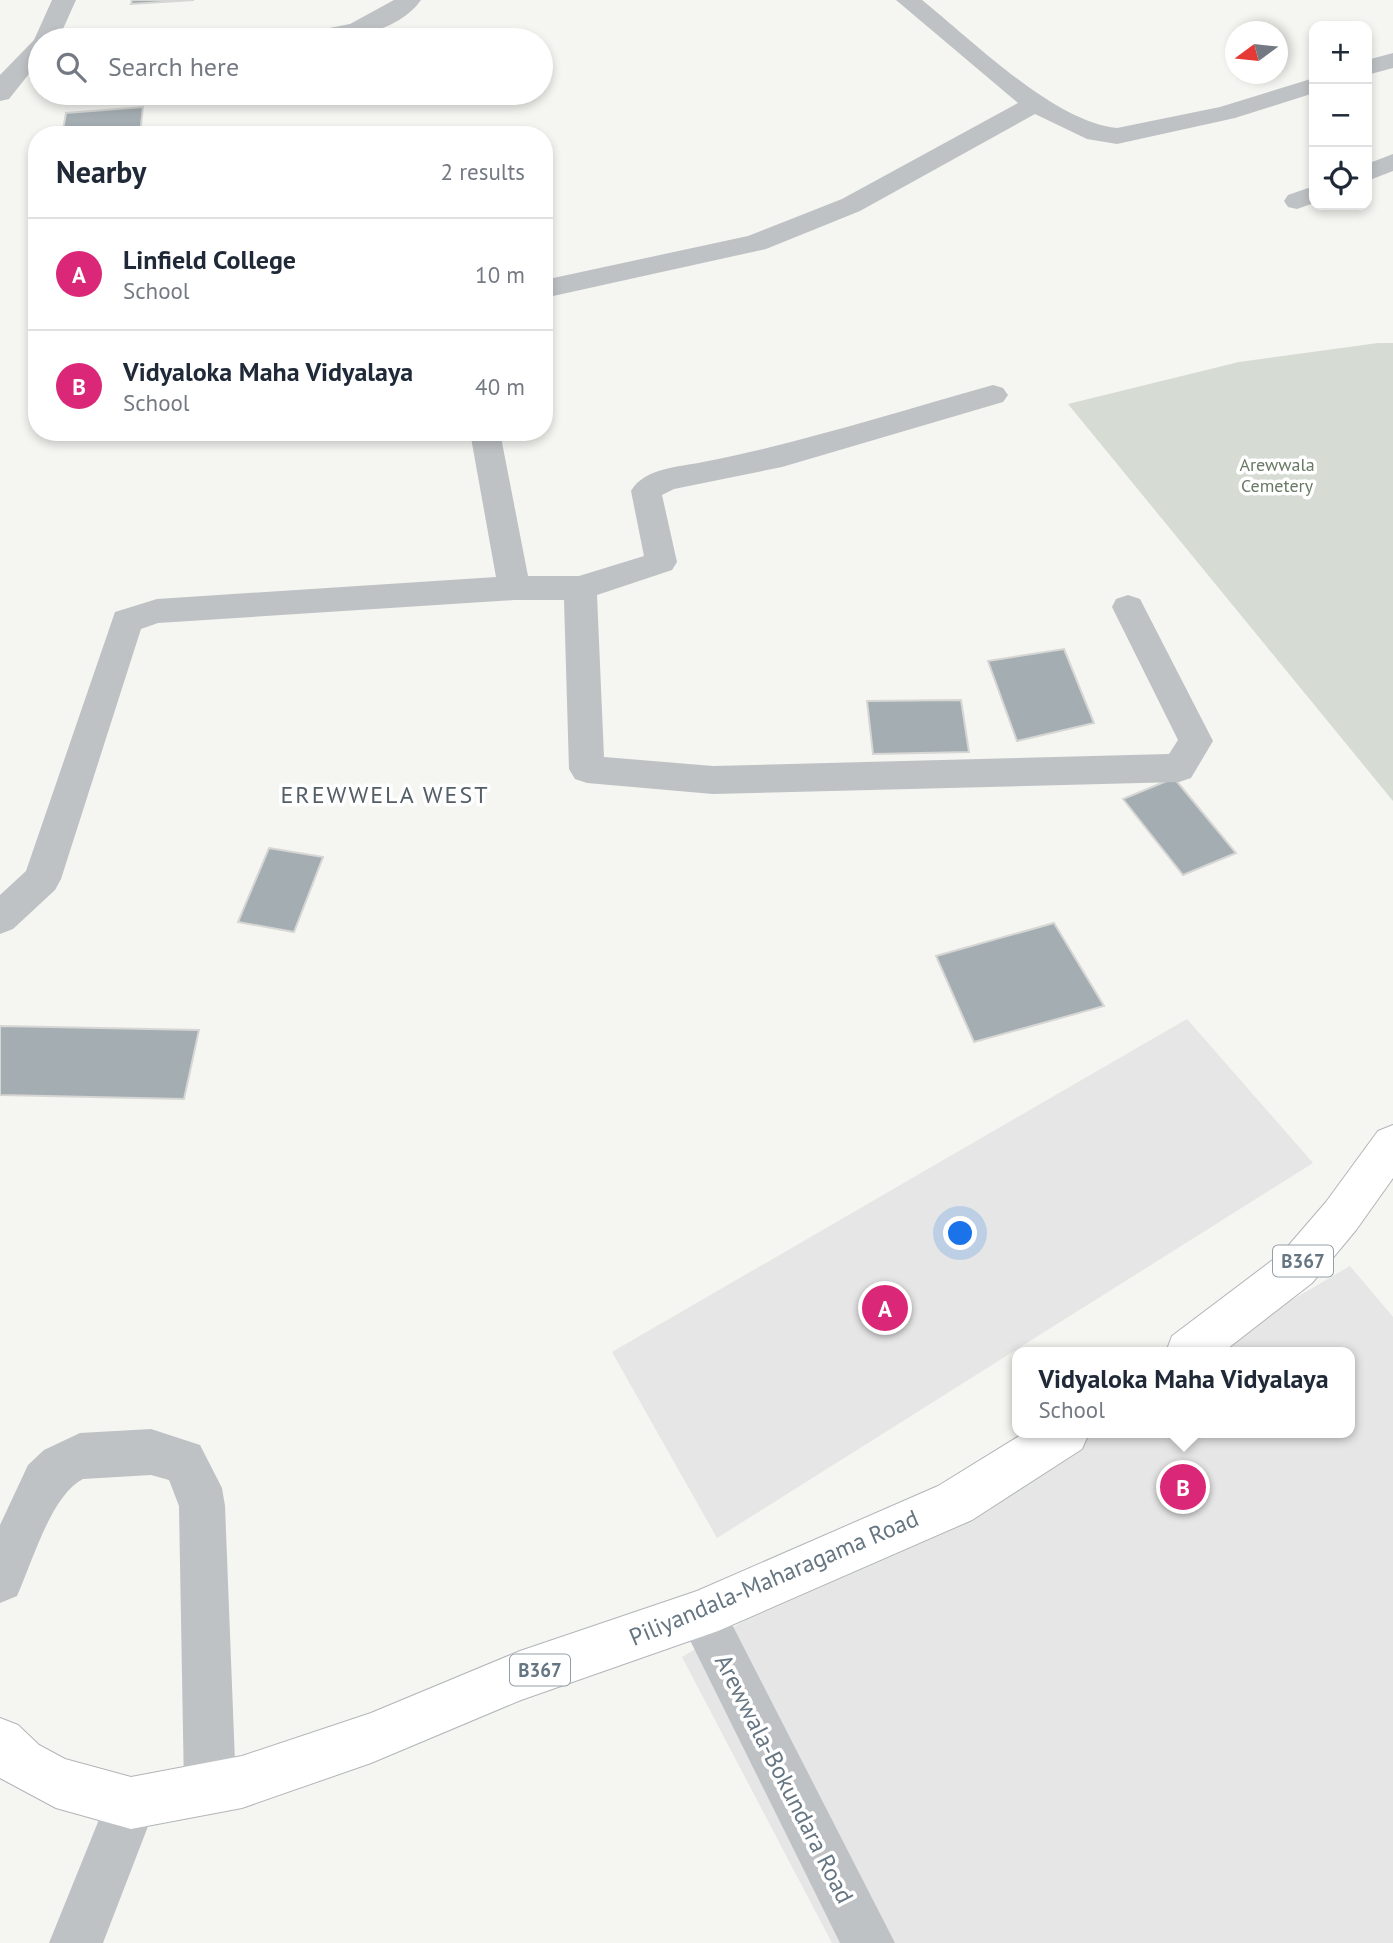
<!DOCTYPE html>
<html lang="en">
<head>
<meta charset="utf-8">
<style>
	:root { --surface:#fff; --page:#f6f6f7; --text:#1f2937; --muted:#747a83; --line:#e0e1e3; --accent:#db2777 }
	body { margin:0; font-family:"PT Sans",sans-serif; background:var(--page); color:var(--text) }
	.controls { position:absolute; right:21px; top:21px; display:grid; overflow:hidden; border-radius:14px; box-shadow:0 4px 10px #0003 }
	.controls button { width:63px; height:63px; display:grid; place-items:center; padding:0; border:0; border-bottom:2px solid var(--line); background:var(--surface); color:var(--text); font:35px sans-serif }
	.compass { position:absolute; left:1225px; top:21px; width:63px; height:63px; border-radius:50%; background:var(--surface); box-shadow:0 4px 10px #0003; rotate:255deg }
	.you { position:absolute; left:961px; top:1234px; width:24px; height:24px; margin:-18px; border:5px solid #fff; border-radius:50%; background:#1a73e8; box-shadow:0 0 0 10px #1a73e833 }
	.badge { display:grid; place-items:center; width:46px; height:46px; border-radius:50%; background:var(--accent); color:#fff; font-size:23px; font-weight:700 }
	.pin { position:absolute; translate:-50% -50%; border:4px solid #fff; box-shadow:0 2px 7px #0006 }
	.popup { position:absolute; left:1012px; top:1347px; width:343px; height:91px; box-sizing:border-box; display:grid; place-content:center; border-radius:14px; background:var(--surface); filter:drop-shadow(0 2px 5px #0005); font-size:23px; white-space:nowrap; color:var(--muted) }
	.popup b { font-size:26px; color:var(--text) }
	.popup::after { content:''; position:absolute; left:50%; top:100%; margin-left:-14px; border:14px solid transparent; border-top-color:var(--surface) }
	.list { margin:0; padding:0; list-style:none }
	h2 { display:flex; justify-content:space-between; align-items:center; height:91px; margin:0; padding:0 28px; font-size:30px }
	h2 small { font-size:23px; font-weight:400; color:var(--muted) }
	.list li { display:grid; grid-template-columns:46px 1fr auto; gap:21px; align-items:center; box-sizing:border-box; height:112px; padding:0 28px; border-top:2px solid var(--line) }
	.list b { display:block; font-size:26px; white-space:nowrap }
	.list p { margin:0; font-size:23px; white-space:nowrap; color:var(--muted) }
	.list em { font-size:23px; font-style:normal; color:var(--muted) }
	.icon { flex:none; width:38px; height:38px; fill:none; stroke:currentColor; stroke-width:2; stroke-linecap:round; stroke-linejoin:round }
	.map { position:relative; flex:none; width:1393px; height:1943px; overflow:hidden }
	.search { position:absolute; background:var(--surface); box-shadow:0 4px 10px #0003; left:28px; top:28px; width:525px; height:77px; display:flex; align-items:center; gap:18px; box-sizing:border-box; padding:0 24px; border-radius:38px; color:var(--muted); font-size:26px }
	.panel { position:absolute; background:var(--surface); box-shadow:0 4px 10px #0003; left:28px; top:126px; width:525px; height:315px; border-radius:28px }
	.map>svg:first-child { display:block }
	.built { fill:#e5e6e5 }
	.green { fill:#d6dbd3 }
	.building { fill:#a4adb2; stroke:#d6d6d4; stroke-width:2 }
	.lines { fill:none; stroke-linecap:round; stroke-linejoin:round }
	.major-casing { stroke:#b1b6b9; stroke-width:2 }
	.minor { fill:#bec2c5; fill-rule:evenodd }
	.major { fill:#fff; fill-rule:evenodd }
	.labels { text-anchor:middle; stroke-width:7; stroke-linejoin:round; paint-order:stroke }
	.far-park-label { font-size:18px; fill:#687864; stroke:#fff }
	.shield { fill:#fff; stroke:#939ea7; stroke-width:2 }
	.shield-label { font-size:19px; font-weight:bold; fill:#657581 }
	.quarter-label { font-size:24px; letter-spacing:2px; fill:#535e66; stroke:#fff }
	.near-street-label { font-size:24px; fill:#657581; stroke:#fff }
</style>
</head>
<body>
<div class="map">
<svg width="1393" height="1943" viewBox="0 0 1393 1943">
	<rect width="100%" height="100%" fill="#f5f5f1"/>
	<path class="built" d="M1187,1019L1313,1163L717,1538L612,1352Z
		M1350,1266L1393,1317V1943H832L682,1657L1065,1433H1349V1352H1203Z"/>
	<path class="green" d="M1378,343H1393V801L1068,404L1239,362Z"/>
	<path class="building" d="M132,0H194L131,4Z
		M143,107L140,135H62L66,113Z
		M1064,649L1094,723L1017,741L988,661Z
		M961,700L969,752L873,754L867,701Z
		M1174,778L1236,853L1183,875L1123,799Z
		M269,848L323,857L294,932L238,922Z
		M1054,923L1104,1006L974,1042L936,956Z
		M0,1026L199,1030L184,1099L0,1095Z"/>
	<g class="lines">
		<defs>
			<path id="major" d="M1393,1125V1178L1356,1230L1312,1283L1223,1352H1166L1172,1336L1282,1253L1326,1202L1378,1131Z
				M1024,1433H1089L1082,1449L972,1520L718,1631L521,1700L371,1763L242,1808L131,1829L56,1808L0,1778V1718L18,1725L39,1745L65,1759L131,1777L242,1756L371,1713L520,1651L697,1591L938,1486Z"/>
		</defs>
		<use href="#major" class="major-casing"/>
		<path class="minor" d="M52,0H76L58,40H40V60L9,99L0,101V75L34,40Z
			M394,0H421C394,38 330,42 289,40L293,35L350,24Z
			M896,0H922C972,40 1054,122 1117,128L1220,107L1314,78V93L1235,118L1117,144L1087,139L1035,114L860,211L766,249L544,298V280L748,236L842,199L1018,103Z
			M1393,53V68L1367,75V60Z
			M1393,154V171L1367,181V164Z
			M1314,186V203L1297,209L1288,207L1284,201L1288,195Z
			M993,385L1003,388L1008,395L1003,402L782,467L674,489L662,495L677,562L672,570L597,595L604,757L713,766L1169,754L1178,740L1112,607L1116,599L1128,595L1140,599L1213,741L1191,778L1179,782L713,794L587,783L575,779L569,769L564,600H514L158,623L141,629L61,879L55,890L13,929L0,934V895L26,871L115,612L157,599L496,577L470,432H500L528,576H579L644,556L631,491C644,468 679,467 703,462C801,443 896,412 993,385Z
			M151,1429L200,1445L222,1488L225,1506L236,1788L228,1806L210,1814L192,1806L184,1788L179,1506L169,1480L151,1475L83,1479C51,1495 32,1563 17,1596L0,1603V1525L28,1465L44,1450L80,1433Z
			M701,1590L718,1597L895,1943H840L677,1614L684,1597Z
			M131,1777L149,1785L157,1803L103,1943H49L113,1785Z"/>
		<use href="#major" class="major"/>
	</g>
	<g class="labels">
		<g class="far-park-label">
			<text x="1277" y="471">Arewwala<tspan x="1277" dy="21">Cemetery</tspan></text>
		</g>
		<g class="shield">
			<rect x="1273" y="1245.5" width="60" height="31" rx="5"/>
			<rect x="510" y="1654.5" width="60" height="31" rx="5"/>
		</g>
		<g class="shield-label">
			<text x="1303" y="1268">B367</text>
			<text x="540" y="1677">B367</text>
		</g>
		<g class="quarter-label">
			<text x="385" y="803">EREWWELA WEST</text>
		</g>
		<g class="near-street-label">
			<text transform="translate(774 1578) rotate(-23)" y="8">Piliyandala-Maharagama Road</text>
			<text transform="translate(784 1779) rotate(63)" y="8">Arewwala-Bokundara Road</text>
		</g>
	</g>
</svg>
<div class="controls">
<button>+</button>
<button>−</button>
<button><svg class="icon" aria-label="locate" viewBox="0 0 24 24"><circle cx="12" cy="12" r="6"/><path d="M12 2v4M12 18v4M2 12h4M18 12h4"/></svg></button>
</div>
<svg class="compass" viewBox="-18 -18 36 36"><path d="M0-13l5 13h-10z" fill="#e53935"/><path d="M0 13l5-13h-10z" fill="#747a83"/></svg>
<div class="you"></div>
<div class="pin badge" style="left:885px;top:1308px">A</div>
<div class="pin badge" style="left:1183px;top:1487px">B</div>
<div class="popup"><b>Vidyaloka Maha Vidyalaya</b>School</div>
<div class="search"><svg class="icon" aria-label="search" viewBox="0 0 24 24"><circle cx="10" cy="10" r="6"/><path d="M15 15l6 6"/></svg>Search here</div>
<section class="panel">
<h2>Nearby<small>2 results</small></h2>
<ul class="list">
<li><span class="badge">A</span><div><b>Linfield College</b><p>School</p></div><em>10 m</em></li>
<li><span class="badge">B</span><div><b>Vidyaloka Maha Vidyalaya</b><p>School</p></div><em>40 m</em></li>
</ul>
</section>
</div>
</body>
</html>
